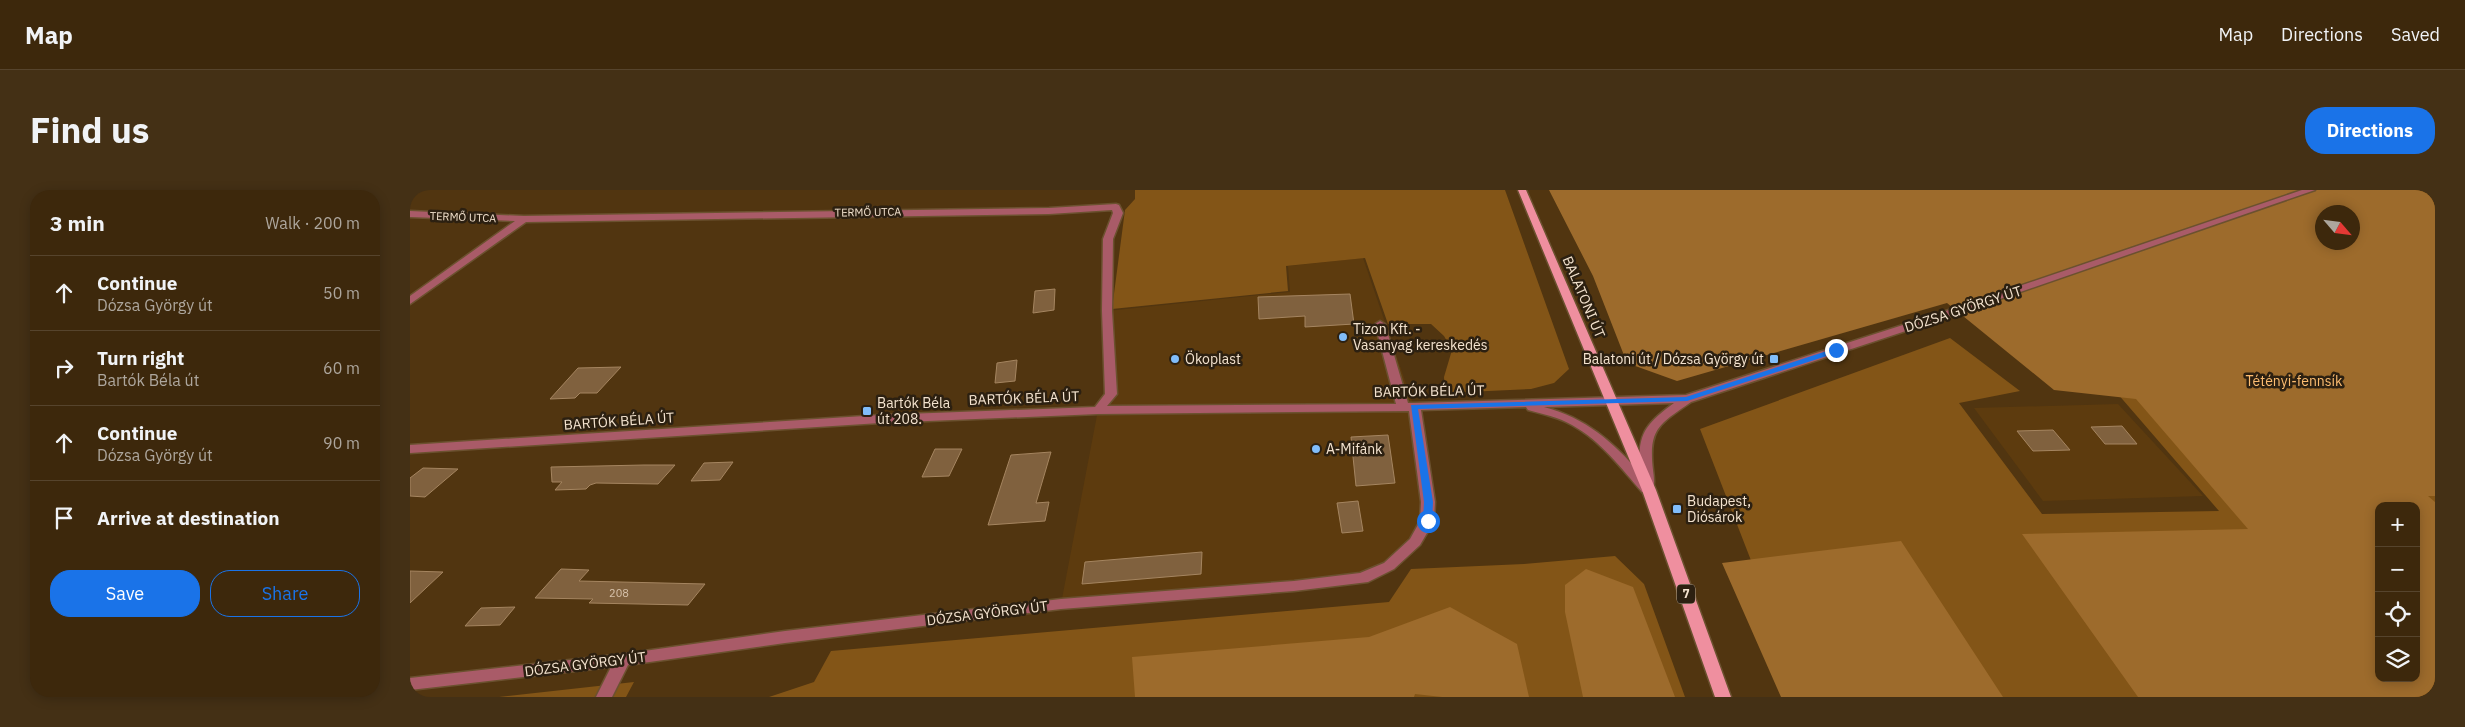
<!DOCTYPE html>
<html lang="en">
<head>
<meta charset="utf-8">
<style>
	:root { --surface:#3d280c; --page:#443015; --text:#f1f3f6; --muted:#ada69d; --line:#56442d; --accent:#1a73e8 }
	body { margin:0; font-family:"IBM Plex Sans",sans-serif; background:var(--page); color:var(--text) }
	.controls { position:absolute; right:15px; bottom:15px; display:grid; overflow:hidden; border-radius:10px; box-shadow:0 2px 12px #0003 }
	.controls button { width:45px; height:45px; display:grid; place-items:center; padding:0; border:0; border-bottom:1px solid var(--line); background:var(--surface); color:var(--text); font:25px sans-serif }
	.compass { position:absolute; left:1905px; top:15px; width:45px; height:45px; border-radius:50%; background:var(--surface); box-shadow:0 2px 12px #0003; rotate:118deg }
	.stop { position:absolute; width:15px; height:15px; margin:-11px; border:4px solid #1a73e8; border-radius:50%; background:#fff }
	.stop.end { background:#1a73e8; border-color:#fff; box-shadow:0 1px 5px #0008 }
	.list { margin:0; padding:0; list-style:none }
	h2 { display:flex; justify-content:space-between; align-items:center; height:65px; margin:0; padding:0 20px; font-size:21px }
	h2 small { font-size:16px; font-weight:400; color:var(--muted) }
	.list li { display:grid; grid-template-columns:32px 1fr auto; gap:15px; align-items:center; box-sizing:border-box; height:75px; padding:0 20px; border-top:1px solid var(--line) }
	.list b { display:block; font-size:19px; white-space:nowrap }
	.list p { margin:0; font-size:16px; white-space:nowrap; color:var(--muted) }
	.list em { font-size:16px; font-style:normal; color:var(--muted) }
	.actions { display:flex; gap:10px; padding:15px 20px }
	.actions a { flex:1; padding:11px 0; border:1px solid var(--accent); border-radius:20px; text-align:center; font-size:18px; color:var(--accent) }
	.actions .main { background:var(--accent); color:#fff }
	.icon { flex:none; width:28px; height:28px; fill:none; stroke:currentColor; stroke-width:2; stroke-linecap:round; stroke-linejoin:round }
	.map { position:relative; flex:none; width:2025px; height:507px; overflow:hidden; border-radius:20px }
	header { display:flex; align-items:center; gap:30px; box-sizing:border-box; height:70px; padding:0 25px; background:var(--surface); border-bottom:1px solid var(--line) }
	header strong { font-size:24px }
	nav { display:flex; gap:28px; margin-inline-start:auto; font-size:18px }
	.intro { display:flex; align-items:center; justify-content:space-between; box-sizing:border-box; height:120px; padding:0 30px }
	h1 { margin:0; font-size:35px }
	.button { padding:12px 22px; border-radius:20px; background:var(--accent); color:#fff; font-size:18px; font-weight:700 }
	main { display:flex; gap:30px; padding:0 30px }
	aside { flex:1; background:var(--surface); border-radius:20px; box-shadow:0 2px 12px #0003 }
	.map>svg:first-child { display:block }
	.built { fill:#5d3b0e }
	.green { fill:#835517; fill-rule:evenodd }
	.forest { fill:#9d6b2c; fill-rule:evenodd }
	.building { fill:#80613e; stroke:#a58560 }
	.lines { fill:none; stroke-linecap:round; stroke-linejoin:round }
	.minor-casing { stroke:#6b512f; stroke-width:3 }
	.major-casing { stroke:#6b512f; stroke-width:3 }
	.minor { fill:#a95b68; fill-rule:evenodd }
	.major { fill:#ef8f9f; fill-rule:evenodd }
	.route { fill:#1a73e8 }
	.poi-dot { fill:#81bdfa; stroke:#2c2011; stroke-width:2 }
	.labels { text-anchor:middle; stroke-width:5; stroke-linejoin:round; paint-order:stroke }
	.far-street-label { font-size:11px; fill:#f4e3cf; stroke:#2c2011 }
	.number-label { font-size:11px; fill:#d7c2ab }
	.shield { fill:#2c2011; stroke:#b8a896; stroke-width:1 }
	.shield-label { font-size:12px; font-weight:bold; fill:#f4e3cf }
	.street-label { font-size:14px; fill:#f4e3cf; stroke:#2c2011 }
	.poi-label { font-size:14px; fill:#f4e3cf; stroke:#2c2011; text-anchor:start }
	.park-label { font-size:14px; fill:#fdbd71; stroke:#2c2011 }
</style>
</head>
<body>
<header>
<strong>Map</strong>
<nav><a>Map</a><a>Directions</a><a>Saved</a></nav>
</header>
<div class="intro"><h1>Find us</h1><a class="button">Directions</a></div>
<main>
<aside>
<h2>3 min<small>Walk · 200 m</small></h2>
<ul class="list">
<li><svg class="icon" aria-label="ahead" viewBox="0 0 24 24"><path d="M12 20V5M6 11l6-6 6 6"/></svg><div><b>Continue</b><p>Dózsa György út</p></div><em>50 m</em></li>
<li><svg class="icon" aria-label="right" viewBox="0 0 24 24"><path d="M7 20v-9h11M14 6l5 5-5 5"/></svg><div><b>Turn right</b><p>Bartók Béla út</p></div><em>60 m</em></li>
<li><svg class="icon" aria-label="ahead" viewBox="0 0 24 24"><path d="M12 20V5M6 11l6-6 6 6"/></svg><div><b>Continue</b><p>Dózsa György út</p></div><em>90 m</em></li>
<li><svg class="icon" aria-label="arrive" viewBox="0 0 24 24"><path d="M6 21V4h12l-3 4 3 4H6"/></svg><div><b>Arrive at destination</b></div></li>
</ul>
<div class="actions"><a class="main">Save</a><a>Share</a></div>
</aside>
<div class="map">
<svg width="2025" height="507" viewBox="0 0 2025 507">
	<rect width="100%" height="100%" fill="#513510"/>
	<path class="built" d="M953,68L1004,217L1018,312L1005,352L953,388L651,414L688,220L701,203L697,121L880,102L878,76Z
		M1708,214L1793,306L1633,311L1564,218Z"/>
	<path class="green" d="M725,0H1095L1159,179L1144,193L1121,199L1035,203L1034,187L1042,160L1034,146L1021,134H978L955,68L876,76L878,101L702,119L715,20L725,9Z
		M1933,0H2025V507H1394L1290,239L1540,148L1610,201L1549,213L1632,324L1809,321L1707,203ZM1912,22H1942V52H1912ZM1969,316H2006V488H1969Z
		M1205,366L1234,394L1275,507H359L404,492L421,461L979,412L1001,379L1114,374Z
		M224,492L216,507H89Z"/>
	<path class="forest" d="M1139,0H2025V306H2018L2025,312V507H1728L1612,344L1838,339L1726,209L1644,200L1537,113L1267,191L1217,173L1183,86ZM1912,22H1942V52H1912ZM1969,316H2006V488H1969Z
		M1491,351L1593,507H1371L1312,373Z
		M1176,379L1223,397L1265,507H1173L1155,422V395Z
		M1040,417L1107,454L1119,507H1032L1005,504L1004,507H725L722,467L959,447Z"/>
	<path class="building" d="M645,99L644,120L623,123L625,101Z
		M940,104L944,134L895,137V126L849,129L848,107Z
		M607,170L605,191L585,193L587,173Z
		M211,177L187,203H170L165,208L140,209L168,178Z
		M1712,236L1727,254H1695L1681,237Z
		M1643,240L1660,260L1623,261L1607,241Z
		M978,245L985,293L946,296L941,247Z
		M525,259H552L539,286L512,287Z
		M641,262L626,313L639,312L635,331L578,335L601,265Z
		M323,272L310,290L281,291L294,273Z
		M234,275H265L248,294L186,293L180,295L176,299L145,300L152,292H142L141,277Z
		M13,278L48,279L15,307L0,306V288Z
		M948,311L953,341L932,343L927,313Z
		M792,362L791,384L672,394L675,372Z
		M151,379L179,380L169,391L295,394L278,415L179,413L183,409L125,408Z
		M0,381L33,382L0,413Z
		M105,417L90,435L55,436L71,418Z"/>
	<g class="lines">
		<defs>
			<path id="minor" d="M1892,0H1905L1535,128L1281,212C1250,234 1238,238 1243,280C1244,288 1245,295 1242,302H1232C1211,278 1191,251 1162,235C1148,227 1133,224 1118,220L1116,217L1011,220L1025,312L1024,331L1010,355L984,379L958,392L884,401L651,419L375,453L218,475L202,507H186L201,477L0,500V488L213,464L375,441L651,409L884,391L950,383L974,373L1000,349L1010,331L1011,312L999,221L688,224L470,233L0,263V255L470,225L685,217L695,204L692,121L693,49L703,23L702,20L639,24L116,32L0,114V106L105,31L0,27V21L114,26L639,18L706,14L709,15L713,23L703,49L702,121L707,204L697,216L986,214L965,134L970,131L975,134L998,213H1004L1276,205L1527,124ZM1264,213C1234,235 1227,245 1230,283C1203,252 1176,228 1134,217Z"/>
			<path id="major" d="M1108,0H1116L1246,300L1321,507H1305L1232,300Z"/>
		</defs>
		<use href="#minor" class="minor-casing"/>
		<use href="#major" class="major-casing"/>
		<use href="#minor" class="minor"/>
		<use href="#major" class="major"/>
	</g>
	<path class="route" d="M1426,158L1430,160L1429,162L1277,211L1008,219L1023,312L1022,331L1018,334L1013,331L1014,312L1001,215L1276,207Z"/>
	<g class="poi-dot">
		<circle cx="933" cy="147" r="5"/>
		<circle cx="765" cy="169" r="5"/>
		<rect x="1359" y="164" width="10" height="10" rx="2.5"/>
		<rect x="452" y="216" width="10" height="10" rx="2.5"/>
		<circle cx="906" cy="259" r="5"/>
		<rect x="1262" y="314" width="10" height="10" rx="2.5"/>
	</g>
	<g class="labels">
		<g class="far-street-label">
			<text transform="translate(458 22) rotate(-1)" y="4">TERMŐ UTCA</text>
			<text transform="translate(53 27) rotate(2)" y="4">TERMŐ UTCA</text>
		</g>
		<g class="number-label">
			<text x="209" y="407">208</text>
		</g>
		<rect class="shield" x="1267" y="394.5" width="18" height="19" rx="4"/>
		<g class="shield-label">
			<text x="1276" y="408">7</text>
		</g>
		<g class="street-label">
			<text transform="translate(1174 107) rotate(67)" y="5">BALATONI ÚT</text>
			<text transform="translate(1553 119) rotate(-18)" y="5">DÓZSA GYÖRGY ÚT</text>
			<text transform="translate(1019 201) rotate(-1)" y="5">BARTÓK BÉLA ÚT</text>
			<text transform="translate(614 208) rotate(-2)" y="5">BARTÓK BÉLA ÚT</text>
			<text transform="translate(209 231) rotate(-4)" y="5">BARTÓK BÉLA ÚT</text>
			<text transform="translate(577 423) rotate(-7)" y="5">DÓZSA GYÖRGY ÚT</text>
			<text transform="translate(175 474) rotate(-7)" y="5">DÓZSA GYÖRGY ÚT</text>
		</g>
		<g class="poi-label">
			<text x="943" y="144">Tizon Kft. -<tspan x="943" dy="16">Vasanyag kereskedés</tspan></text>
			<text x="775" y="174">Ökoplast</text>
			<text x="1354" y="174" text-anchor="end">Balatoni út / Dózsa György út</text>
			<text x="467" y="218">Bartók Béla<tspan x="467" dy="16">út 208.</tspan></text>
			<text x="916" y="264">A-Mifánk</text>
			<text x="1277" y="316">Budapest,<tspan x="1277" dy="16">Diósárok</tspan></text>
		</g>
		<g class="park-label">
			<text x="1884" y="196">Tétényi-fennsík</text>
		</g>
	</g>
</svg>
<div class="controls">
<button>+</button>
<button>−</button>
<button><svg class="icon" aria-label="locate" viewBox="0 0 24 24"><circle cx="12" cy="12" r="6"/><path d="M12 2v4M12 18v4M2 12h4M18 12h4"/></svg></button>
<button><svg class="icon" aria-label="layers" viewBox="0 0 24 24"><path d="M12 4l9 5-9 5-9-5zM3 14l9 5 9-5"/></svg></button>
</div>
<svg class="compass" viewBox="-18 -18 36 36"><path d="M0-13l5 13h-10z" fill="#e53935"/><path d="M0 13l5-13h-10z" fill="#ada69d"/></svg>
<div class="stop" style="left:1018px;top:331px"></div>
<div class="stop end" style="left:1426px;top:160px"></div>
</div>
</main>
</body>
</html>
